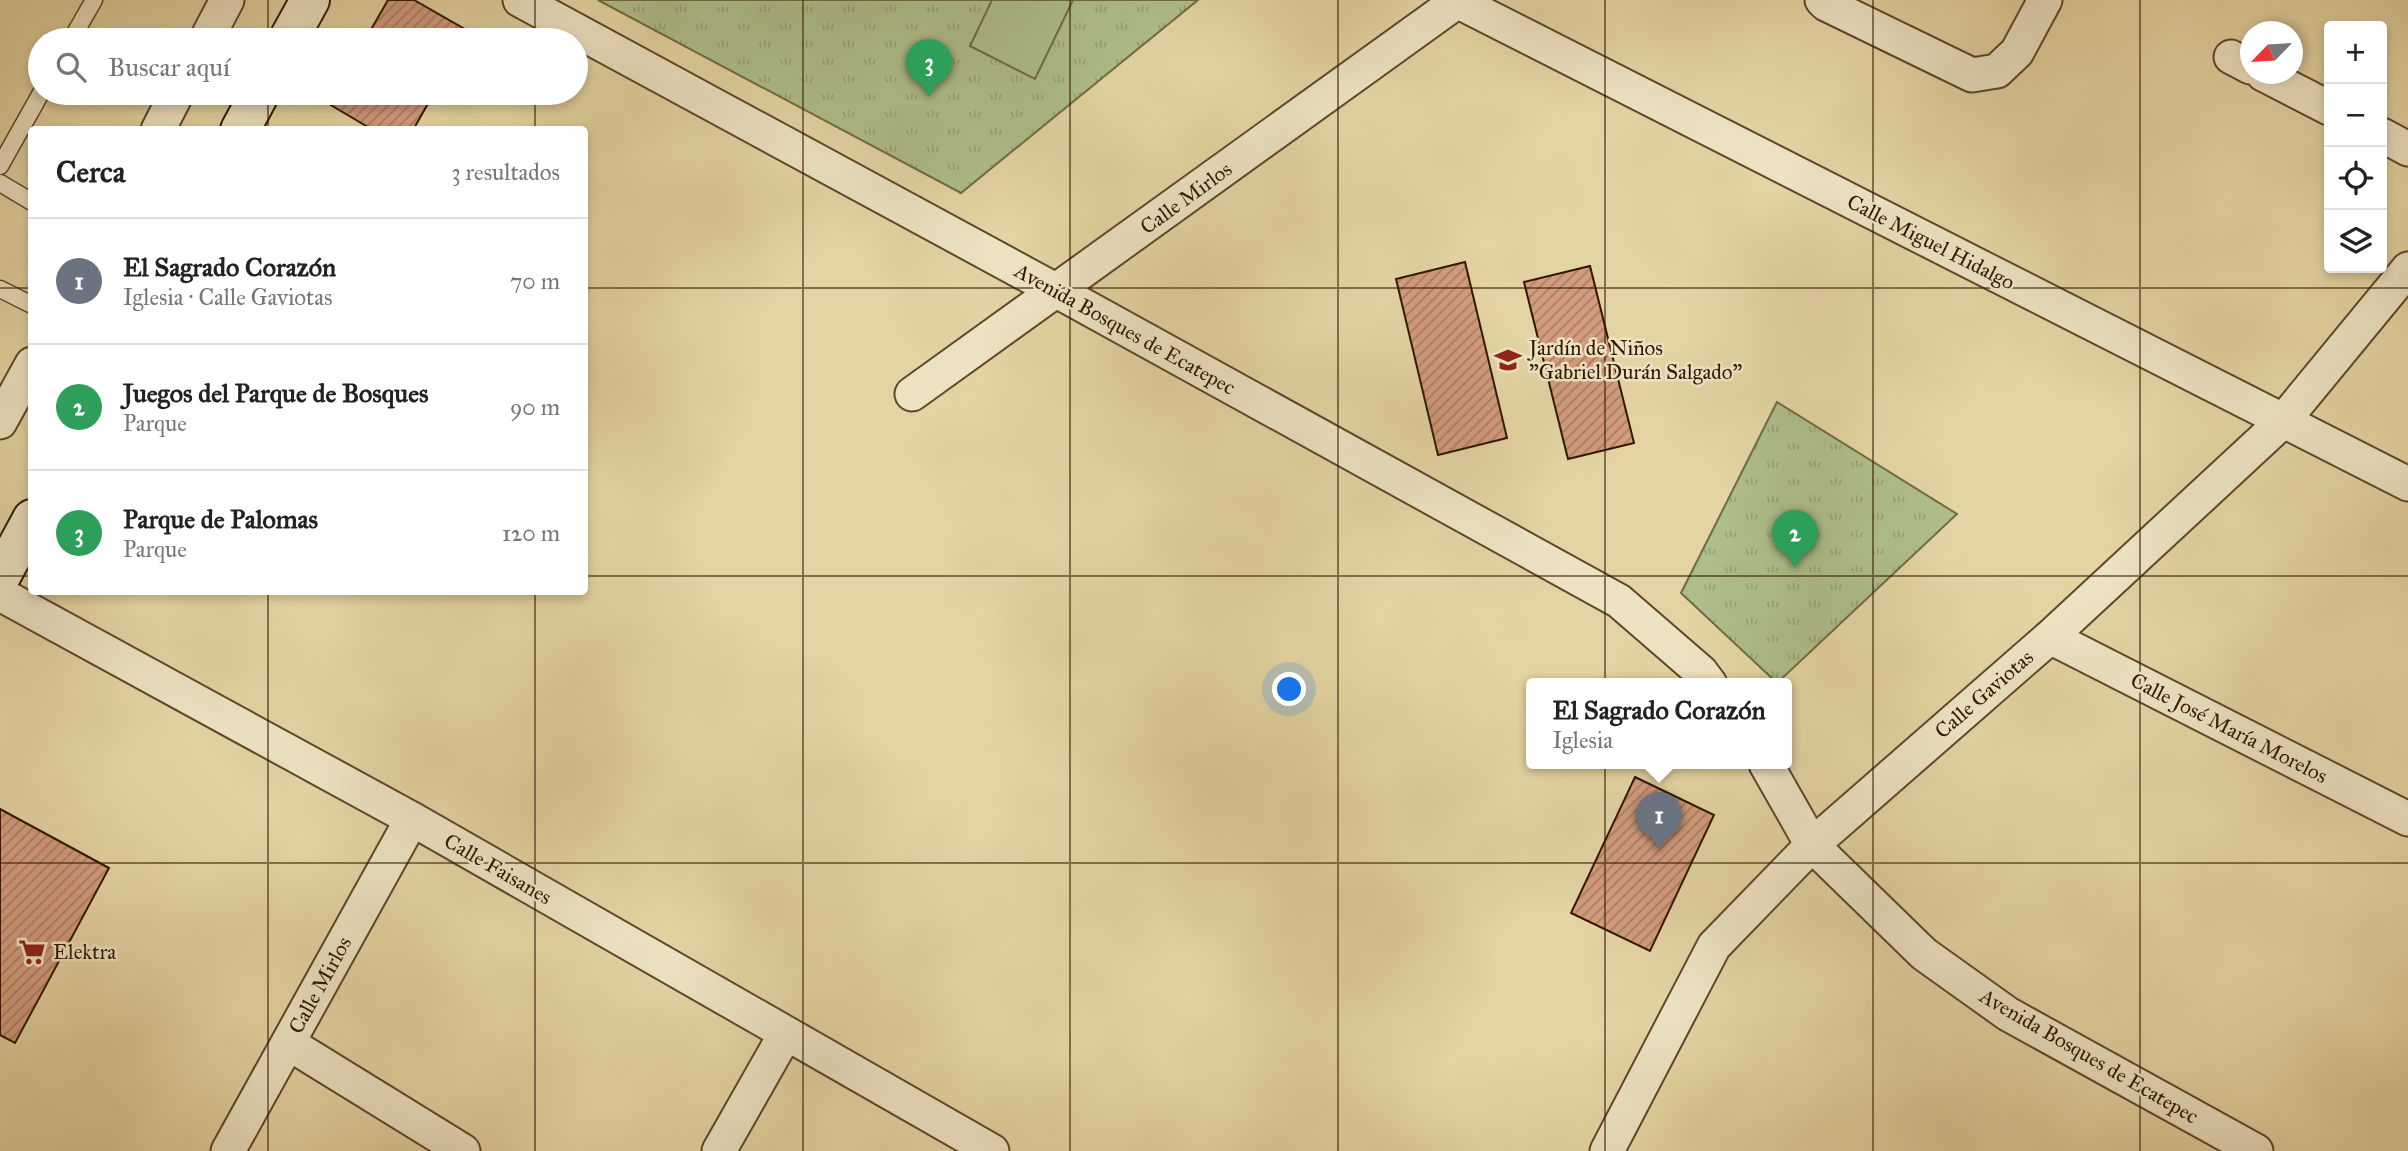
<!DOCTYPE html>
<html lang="es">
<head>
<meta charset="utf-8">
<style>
	:root { --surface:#fff; --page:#f6f6f6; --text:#222; --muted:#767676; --line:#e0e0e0; --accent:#8f2418 }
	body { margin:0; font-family:"IM FELL Great Primer",serif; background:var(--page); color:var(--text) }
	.controls { position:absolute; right:21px; top:21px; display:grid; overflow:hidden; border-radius:7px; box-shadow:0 4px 10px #0003 }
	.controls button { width:63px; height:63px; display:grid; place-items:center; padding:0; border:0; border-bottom:2px solid var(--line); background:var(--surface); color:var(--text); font:35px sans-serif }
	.compass { position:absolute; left:2240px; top:21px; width:63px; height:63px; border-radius:50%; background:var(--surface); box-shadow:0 4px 10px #0003; rotate:245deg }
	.you { position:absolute; left:1290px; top:690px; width:24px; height:24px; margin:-18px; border:5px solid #fff; border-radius:50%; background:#1a73e8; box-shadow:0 0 0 10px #1a73e833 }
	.badge { display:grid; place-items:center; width:46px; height:46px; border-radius:50%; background:var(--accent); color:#fff; font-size:23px; font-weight:700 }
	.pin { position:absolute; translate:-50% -58px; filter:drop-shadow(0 2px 4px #0008) }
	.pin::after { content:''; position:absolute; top:37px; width:24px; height:21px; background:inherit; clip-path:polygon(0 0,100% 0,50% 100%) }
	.popup { position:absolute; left:1526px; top:678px; width:266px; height:91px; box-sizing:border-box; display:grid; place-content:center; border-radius:7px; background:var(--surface); filter:drop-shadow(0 2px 5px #0005); font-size:23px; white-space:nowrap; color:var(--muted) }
	.popup b { font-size:26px; color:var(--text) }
	.popup::after { content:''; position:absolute; left:50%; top:100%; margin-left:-14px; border:14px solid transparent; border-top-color:var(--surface) }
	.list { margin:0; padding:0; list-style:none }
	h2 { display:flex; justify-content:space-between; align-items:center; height:91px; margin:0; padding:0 28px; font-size:30px }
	h2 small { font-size:23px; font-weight:400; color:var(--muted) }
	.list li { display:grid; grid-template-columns:46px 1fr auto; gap:21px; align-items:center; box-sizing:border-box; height:126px; padding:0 28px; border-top:2px solid var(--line) }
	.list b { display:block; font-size:26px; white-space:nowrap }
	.list p { margin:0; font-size:23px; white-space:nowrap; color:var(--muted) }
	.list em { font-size:23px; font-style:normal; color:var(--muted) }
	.icon { flex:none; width:38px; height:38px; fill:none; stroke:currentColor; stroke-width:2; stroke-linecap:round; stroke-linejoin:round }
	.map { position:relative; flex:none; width:2408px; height:1151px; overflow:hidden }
	.search { position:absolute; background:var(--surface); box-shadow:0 4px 10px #0003; left:28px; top:28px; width:560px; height:77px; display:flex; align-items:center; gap:18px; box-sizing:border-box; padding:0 24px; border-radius:38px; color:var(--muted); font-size:26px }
	.panel { position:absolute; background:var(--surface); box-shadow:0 4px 10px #0003; left:28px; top:126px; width:560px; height:469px; border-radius:7px }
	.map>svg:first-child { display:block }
	.park { fill:url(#park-tufts); stroke:#706a45; stroke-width:2 }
	.pitch { fill:#aebe8a; stroke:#706a45; stroke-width:2 }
	.building { fill:url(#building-hatch); stroke:#311700; stroke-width:2 }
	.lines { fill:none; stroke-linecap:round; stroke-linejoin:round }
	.lane-casing { stroke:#5e4629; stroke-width:19 }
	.street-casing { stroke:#5e4629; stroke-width:37 }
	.secondary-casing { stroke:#311700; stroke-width:42 }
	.lane { stroke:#ede3c3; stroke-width:16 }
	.street { stroke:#ede3c3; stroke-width:33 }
	.secondary { stroke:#ede3c3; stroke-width:38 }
	.grid { fill:none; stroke:#311700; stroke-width:2; stroke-opacity:0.55 }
	.labels { text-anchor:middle; stroke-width:5; stroke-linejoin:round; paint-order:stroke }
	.street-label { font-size:21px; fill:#311700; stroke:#ede3c3 }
	.poi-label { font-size:21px; fill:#311700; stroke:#ede3c3; text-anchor:start }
</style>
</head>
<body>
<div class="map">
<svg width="2408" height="1151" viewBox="0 0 2408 1151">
	<defs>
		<pattern id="park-tufts" width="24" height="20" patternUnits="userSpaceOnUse" patternTransform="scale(1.75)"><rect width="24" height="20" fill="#aebe8a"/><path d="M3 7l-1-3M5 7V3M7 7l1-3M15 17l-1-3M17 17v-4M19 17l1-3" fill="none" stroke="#96a375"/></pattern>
		<pattern id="building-hatch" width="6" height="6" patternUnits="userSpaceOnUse" patternTransform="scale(1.75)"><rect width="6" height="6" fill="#d29c7d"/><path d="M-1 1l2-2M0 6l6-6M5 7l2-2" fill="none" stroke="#ab7e64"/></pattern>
	</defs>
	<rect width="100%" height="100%" fill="#e4d4a3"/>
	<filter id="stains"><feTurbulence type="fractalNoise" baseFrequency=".00286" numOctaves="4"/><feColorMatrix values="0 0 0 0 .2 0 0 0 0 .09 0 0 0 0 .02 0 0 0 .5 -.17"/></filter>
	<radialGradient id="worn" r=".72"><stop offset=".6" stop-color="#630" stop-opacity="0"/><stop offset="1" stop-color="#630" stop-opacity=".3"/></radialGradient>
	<path class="park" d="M598,0H1198L961,193Z
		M1777,402L1957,514L1777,683L1681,593Z"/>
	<path class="pitch" d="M992,0H1073L1035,79L970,46Z"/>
	<path class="building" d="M388,0H414L468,31L463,40H365Z
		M336,93H434L413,130H373L329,104Z
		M1465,262L1507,438L1438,455L1396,279Z
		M1590,266L1634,443L1568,459L1524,282Z
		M1635,777L1714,815L1650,951L1571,913Z
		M0,809L109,868L15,1043L0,1035Z"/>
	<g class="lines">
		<defs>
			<path id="lane" d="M71,40L94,0
				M0,166L41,93
				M0,183L32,202
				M0,289L32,305"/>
			<path id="street" d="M520,0L1057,291L1619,601L1701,672L1710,684
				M1455,0L2408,484
				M1822,0L1826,4L1972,75L1997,71L2017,52L2045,0
				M206,40L227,0
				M2231,57L2250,67
				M2263,74L2329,108
				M158,130L177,93
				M2382,135L2408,149
				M912,394L1459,0
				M0,422L32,364
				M0,594L412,819L992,1151
				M2050,637L2408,819
				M1766,764L1812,845L1924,954L2008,1014L2256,1151
				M288,1043L463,1151
				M228,1151L412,819
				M719,1151L786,1033
				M1607,1151L1714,946L1812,845L2050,637L2283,421L2408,269"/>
			<path id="secondary" d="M288,40L310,0
				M240,130L260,93
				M0,578L32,519"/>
		</defs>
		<use href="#lane" class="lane-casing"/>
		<use href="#street" class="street-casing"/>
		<use href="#secondary" class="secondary-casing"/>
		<use href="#lane" class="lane"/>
		<use href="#street" class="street"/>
		<use href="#secondary" class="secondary"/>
	</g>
	<path class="grid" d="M268,0V40M535,0V40M803,0V1151M1070,0V1151M1338,0V1151M1605,0V1151M1873,0V1151M2140,0V1151M268,93V130M535,93V130M0,288H32M584,288H2408M0,576H32M584,576H2408M268,592V1151M535,592V1151M0,863H2408"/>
	<defs>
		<symbol id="school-bare" viewBox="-9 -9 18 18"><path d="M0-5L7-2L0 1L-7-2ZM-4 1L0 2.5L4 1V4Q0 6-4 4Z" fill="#8f2418" stroke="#ede3c3" stroke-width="2.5" paint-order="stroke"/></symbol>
		<symbol id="supermarket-bare" viewBox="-9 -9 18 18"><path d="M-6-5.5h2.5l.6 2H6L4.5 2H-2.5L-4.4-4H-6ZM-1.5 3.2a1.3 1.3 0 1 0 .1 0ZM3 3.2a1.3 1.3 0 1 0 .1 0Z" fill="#8f2418" stroke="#ede3c3" stroke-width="2.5" paint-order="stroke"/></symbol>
	</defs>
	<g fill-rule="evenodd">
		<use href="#school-bare" x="1489" y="341" width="38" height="38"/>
		<use href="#supermarket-bare" x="13" y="933" width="38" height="38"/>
	</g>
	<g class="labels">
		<g class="street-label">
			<text transform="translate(1186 198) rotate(-36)" y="7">Calle Mirlos</text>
			<text transform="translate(1931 242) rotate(27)" y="7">Calle Miguel Hidalgo</text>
			<text transform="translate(1125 329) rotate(29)" y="7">Avenida Bosques de Ecatepec</text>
			<text transform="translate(1984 694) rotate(-41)" y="7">Calle Gaviotas</text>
			<text transform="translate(2229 728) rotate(27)" y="7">Calle José María Morelos</text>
			<text transform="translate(498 869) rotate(30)" y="7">Calle Faisanes</text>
			<text transform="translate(320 985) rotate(-61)" y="7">Calle Mirlos</text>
			<text transform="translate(2089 1056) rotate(30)" y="7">Avenida Bosques de Ecatepec</text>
		</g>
		<g class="poi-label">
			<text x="1529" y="355">Jardín de Niños<tspan x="1529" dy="24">"Gabriel Durán Salgado"</tspan></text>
			<text x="53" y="959">Elektra</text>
		</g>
	</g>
	<rect width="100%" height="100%" filter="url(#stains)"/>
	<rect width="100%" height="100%" fill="url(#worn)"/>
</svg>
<div class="controls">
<button>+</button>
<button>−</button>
<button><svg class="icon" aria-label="locate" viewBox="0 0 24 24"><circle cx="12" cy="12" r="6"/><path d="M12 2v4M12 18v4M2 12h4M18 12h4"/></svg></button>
<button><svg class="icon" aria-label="layers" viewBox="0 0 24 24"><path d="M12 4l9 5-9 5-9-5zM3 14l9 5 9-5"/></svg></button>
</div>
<svg class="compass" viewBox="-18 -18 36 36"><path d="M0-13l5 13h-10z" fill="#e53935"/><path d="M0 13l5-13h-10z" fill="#767676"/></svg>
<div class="you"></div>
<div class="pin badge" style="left:1659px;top:850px;background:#6b7280">1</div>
<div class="popup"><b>El Sagrado Corazón</b>Iglesia</div>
<div class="pin badge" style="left:1795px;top:568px;background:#2e9e5b">2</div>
<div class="pin badge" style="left:929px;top:97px;background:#2e9e5b">3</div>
<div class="search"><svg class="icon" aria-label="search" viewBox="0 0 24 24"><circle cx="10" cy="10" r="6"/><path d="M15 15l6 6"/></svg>Buscar aquí</div>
<section class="panel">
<h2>Cerca<small>3 resultados</small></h2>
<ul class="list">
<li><span class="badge" style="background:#6b7280">1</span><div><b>El Sagrado Corazón</b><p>Iglesia · Calle Gaviotas</p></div><em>70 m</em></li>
<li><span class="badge" style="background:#2e9e5b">2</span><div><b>Juegos del Parque de Bosques</b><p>Parque</p></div><em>90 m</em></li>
<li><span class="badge" style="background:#2e9e5b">3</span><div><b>Parque de Palomas</b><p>Parque</p></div><em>120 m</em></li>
</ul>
</section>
</div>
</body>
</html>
